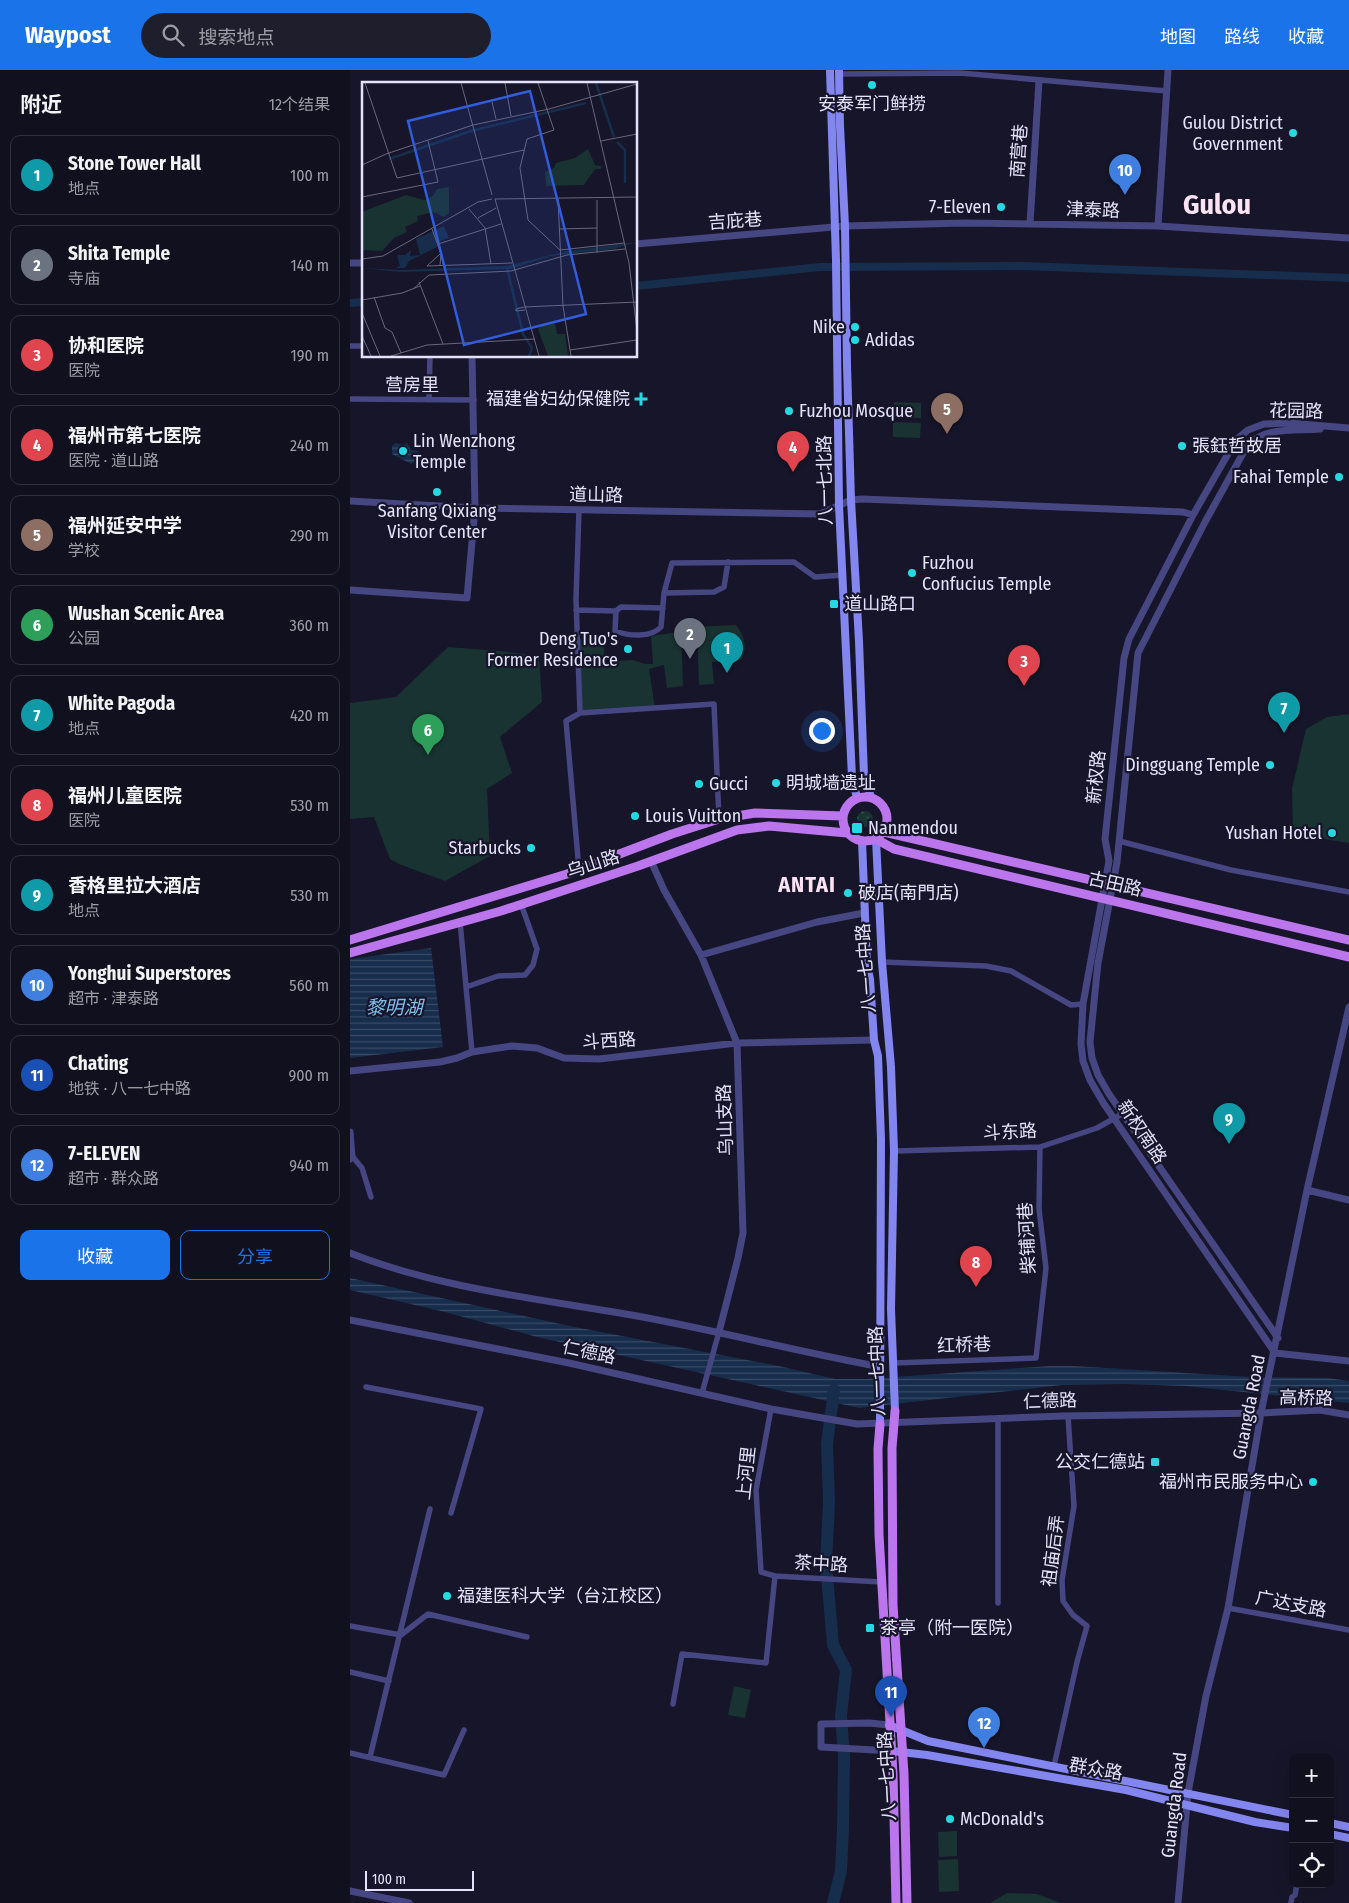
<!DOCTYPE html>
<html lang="zh">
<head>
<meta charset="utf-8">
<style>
	:root { --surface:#11101f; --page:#1e1e2c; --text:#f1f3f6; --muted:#9c9da4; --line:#30303d; --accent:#1a73e8 }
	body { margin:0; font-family:"Fira Sans Condensed","Noto Sans SC",sans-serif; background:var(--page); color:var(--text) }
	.controls { position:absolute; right:15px; bottom:15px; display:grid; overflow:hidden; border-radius:10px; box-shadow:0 5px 20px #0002 }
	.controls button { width:45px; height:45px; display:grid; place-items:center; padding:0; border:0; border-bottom:1px solid var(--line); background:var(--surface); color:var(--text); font:25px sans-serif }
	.scale { position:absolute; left:15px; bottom:12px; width:109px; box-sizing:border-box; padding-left:5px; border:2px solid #e3e1fb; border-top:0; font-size:14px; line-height:18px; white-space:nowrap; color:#e3e1fb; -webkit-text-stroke:4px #171529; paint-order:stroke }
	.you { position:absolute; left:471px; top:660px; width:18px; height:18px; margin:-12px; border:4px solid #fff; border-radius:50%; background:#1a73e8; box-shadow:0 0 0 8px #1a73e833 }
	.badge { display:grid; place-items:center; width:32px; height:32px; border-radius:50%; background:var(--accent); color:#fff; font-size:16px; font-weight:700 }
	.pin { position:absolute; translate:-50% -41px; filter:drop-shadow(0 1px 2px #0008) }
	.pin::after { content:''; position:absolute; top:26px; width:18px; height:15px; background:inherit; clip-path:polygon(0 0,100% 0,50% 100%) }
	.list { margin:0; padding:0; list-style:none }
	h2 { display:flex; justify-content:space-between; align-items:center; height:65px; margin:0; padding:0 20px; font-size:21px }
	h2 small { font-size:16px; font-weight:400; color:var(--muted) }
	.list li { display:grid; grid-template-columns:32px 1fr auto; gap:15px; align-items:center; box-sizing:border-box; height:80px; margin:0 10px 10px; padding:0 10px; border:1px solid var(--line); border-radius:10px }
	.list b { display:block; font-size:19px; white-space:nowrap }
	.list p { margin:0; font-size:16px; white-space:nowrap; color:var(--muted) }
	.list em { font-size:16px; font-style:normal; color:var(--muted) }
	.actions { display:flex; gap:10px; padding:15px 20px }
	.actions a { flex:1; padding:11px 0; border:1px solid var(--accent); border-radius:10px; text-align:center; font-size:18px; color:var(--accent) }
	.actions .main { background:var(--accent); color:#fff }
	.icon { flex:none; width:28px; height:28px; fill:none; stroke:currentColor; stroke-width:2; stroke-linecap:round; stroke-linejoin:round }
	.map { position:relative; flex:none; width:999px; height:1833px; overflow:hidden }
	header { display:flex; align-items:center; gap:30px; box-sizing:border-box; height:70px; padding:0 25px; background:var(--accent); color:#fff }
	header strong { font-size:24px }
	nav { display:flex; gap:28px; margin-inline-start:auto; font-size:18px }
	.search { width:350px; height:45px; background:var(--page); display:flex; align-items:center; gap:12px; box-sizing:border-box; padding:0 18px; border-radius:28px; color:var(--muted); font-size:19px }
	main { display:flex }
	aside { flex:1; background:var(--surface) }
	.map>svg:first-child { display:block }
	.grass { fill:url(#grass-dots) }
	.park { fill:#183331 }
	.water { fill:url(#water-rules) }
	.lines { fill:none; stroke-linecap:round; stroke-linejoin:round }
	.canal { stroke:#172d4c; stroke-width:8 }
	.river { stroke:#172d4c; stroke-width:12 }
	.minor { stroke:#464682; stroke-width:5.5 }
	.tertiary { stroke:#464682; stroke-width:7 }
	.secondary { stroke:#8486ef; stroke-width:8 }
	.primary { stroke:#bb76ed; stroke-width:9 }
	.poi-dot { fill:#25d9e3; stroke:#171529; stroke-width:2 }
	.labels { text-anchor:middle; stroke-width:4.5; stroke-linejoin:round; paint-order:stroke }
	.poi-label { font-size:18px; fill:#e3e1fb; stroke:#171529; text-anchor:start }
	.street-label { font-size:18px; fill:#e3e1fb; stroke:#171529 }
	.water-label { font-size:19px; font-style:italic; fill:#7cbfee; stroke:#171529 }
	.district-label { font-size:22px; font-weight:bold; letter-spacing:1px; fill:#fbe3f4; stroke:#171529 }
	.town-label { font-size:28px; font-weight:bold; fill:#fbe3f4; stroke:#171529 }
	.inset-river { fill:none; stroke:#172d4c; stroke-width:2.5 }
	.inset-road { fill:none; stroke:#69677d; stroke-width:1 }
	.view { fill:#315ddc; fill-opacity:0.15; stroke:#315ddc; stroke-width:2.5 }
	.inset-edge { fill:none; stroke:#e3e1fb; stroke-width:2.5 }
</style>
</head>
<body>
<header>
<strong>Waypost</strong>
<div class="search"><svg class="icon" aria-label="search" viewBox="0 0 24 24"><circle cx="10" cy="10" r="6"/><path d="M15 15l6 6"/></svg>搜索地点</div>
<nav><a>地图</a><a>路线</a><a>收藏</a></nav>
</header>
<main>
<aside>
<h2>附近<small>12个结果</small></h2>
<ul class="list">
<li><span class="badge" style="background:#0f9aa8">1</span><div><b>Stone Tower Hall</b><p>地点</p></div><em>100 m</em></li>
<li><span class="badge" style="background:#6b7280">2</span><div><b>Shita Temple</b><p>寺庙</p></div><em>140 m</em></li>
<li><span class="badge" style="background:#e0444e">3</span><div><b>协和医院</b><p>医院</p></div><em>190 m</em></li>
<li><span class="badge" style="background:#e0444e">4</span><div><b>福州市第七医院</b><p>医院 · 道山路</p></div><em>240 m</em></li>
<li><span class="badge" style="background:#8d6e63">5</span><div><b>福州延安中学</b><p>学校</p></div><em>290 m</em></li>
<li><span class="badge" style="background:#2e9e5b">6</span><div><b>Wushan Scenic Area</b><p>公园</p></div><em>360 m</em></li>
<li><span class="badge" style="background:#0f9aa8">7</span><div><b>White Pagoda</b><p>地点</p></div><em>420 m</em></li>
<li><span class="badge" style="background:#e0444e">8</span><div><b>福州儿童医院</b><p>医院</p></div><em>530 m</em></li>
<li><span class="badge" style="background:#0f9aa8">9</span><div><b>香格里拉大酒店</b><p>地点</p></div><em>530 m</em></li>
<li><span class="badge" style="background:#3f7fe0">10</span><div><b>Yonghui Superstores</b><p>超市 · 津泰路</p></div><em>560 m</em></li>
<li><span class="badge" style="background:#1a4fb4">11</span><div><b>Chating</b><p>地铁 · 八一七中路</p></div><em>900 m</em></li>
<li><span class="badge" style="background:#3f7fe0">12</span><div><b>7-ELEVEN</b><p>超市 · 群众路</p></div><em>940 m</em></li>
</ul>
<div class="actions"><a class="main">收藏</a><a>分享</a></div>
</aside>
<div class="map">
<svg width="999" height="1833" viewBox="0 0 999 1833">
	<defs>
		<pattern id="grass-dots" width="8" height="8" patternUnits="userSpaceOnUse" patternTransform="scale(1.25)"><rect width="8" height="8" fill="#183331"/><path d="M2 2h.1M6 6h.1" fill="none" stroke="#395050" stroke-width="1.8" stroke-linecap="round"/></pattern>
		<pattern id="water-rules" width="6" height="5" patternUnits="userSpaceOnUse" patternTransform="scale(1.25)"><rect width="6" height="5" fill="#172d4c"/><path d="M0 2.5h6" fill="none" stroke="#394b67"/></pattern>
	</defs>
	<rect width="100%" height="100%" fill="#171529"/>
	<path class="grass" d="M507 749a8 8 0 1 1 16 0a8 8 0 1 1-16 0Z"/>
	<path class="park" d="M544,332L571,333V348L543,347Z
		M543,352L571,353L570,368L543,367Z
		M386,555C395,567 398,577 391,590L362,592L364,614L349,615L347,562H331L333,616L317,618L314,595L299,599L305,638L230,643L227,570L253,568L255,592L282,590L296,594H303L301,566L322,563L340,557Z
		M98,577L150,581L189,586L192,632L150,667L162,703L137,719L140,786L95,811L49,794L40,789L24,747L0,749V633L46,627Z
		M999,644V773L943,764L942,719L956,659L977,647Z
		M384,1616L401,1620L395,1648L378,1645Z
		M607,1761V1786L589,1787L588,1762Z
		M608,1789L609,1821L589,1822L588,1790Z
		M657,1823L687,1824L711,1833H640Z"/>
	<path class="water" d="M46,373L53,375L57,373L61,380L69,381L66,391L61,394L42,384V376Z
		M81,878L93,977L0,988V889Z
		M0,1208L220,1256L429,1296L485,1309H516L699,1296H724L901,1307L978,1308L999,1311V1333L835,1316L774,1314L712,1315L509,1338L187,1267L95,1242L0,1220Z"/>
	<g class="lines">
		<path class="canal" d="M286,216L470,197L673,196L999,208
			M0,233L14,232"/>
		<path class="river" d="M483,1833L491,1801L493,1758L494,1687L491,1646L496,1600L483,1575L476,1494L479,1432L477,1374L484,1320"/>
		<path class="minor" d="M489,4L610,3L817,21
			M0,276H14
			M0,329L124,330
			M79,330L80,286
			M229,440L226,529L230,643
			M314,523L364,522L374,517L378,492
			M313,538L271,537L266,541L265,561C279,566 301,568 311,557L314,523L322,493L444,492L465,507L493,505
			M226,540L266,541
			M769,771L881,800L999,822
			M229,800L216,651L230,643L364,634L369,749
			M110,851L122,982
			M532,892L636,896L661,901L721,935L733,934
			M116,917L148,906L175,905L183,895L187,879L171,834
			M544,1081L690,1077L747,1058L772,1044
			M2,1086L12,1098L21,1127
			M543,1293L686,1288L696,1198L689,1139L690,1077
			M16,1317L131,1339L101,1443
			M352,1323L369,1262
			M421,1339L406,1420L411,1502L425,1506L531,1512
			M648,1348V1533
			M878,1538L999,1560
			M0,1556L51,1565L78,1544L177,1567
			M0,1602L39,1611
			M323,1634L332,1584L416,1593L425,1506
			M0,1683L94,1705L114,1660
			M20,1687L80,1439
			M704,1696L727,1592L737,1556L723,1545L713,1531L712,1510L724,1436L718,1346
			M941,1833L942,1827L945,1825L947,1814"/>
		<path class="tertiary" d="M680,153L689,11
			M808,156L818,0
			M286,174L495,156L615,153L808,156L999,168
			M0,193H14
			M999,358L939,353L914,354L898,360L886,370L843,445L779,569L774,588L755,769L759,791L733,934L731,974L733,991L740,1010L754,1034L925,1283L999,1291
			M0,431L125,438L470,444L501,430L512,429L833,442L843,445
			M0,520L117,528L125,438L122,286
			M301,791L314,820L351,885L387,973L393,1163L388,1188L369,1262
			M351,885L467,852L514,843
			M0,1001L90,992L107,988L122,982L162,976L187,978L214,988L249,989L387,973L524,970
			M0,1062L2,1086L0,1089
			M957,1120L999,1130
			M0,1183C91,1219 191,1229 287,1246C369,1261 449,1282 531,1297
			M0,1250L219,1293L421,1339L507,1354L713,1346L911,1343L970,1340L999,1345
			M928,1268L759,1024L748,1005L742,988L740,972L748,893L767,792L788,583L855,452L897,376C914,356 946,361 970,359
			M539,1655L519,1653L471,1654V1677L542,1681
			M0,1821L59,1833
			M828,1833L838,1723L856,1626L878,1538L911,1343L957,1120L999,937"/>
		<path class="secondary" d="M480,0L486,190L489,435L502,707L507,728
			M489,0L490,56L495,156L497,295L501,430L509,571L514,706L521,727
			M526,769L532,892L541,997L544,1081L541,1239L545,1341
			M512,771L517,895L520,909L524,970L528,986L531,1069L530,1354
			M539,1655L578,1671L943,1745
			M542,1681L577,1685L776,1720L905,1752L943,1758
			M980,1753L999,1757
			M980,1764L999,1768"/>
		<path class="primary" d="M493 749a22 22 0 1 1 44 0a22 22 0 1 1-44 0Z
			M534,762L999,870
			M526,769L544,779L999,887
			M0,870L217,804L322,764L369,749L405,743L493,746
			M0,883L151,841L288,796L387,760L419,756L497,763
			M545,1341L542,1378L543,1535L554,1704L557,1833
			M530,1354L528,1379L529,1465L543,1704L546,1833"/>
	</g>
	<g class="poi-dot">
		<circle cx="522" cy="15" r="5"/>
		<circle cx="943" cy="63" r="5"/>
		<circle cx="651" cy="137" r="5"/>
		<circle cx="505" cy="257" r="5"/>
		<circle cx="505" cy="270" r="5"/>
		<path d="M288.5 321.5h5v5h5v5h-5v5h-5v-5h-5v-5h5z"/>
		<circle cx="439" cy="341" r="5"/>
		<circle cx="832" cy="376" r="5"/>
		<circle cx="53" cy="381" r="5"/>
		<circle cx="989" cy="407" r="5"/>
		<circle cx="87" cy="422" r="5"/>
		<circle cx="562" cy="503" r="5"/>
		<rect x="479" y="529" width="10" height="10" rx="2.5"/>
		<circle cx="278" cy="579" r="5"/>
		<circle cx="920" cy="695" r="5"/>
		<circle cx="426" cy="713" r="5"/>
		<circle cx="349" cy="714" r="5"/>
		<circle cx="285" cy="746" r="5"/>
		<rect x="501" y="752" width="12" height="12" rx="2.5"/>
		<circle cx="982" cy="763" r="5"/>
		<circle cx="181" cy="778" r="5"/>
		<circle cx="498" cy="823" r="5"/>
		<rect x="800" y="1387" width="10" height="10" rx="2.5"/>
		<circle cx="963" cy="1412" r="5"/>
		<circle cx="97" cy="1526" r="5"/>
		<rect x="515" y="1553" width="10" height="10" rx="2.5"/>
		<circle cx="600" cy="1749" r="5"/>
	</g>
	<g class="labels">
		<g class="poi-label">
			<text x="522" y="40" text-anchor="middle">安泰军门鲜捞</text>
			<text x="933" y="59" text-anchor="end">Gulou District<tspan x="933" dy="21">Government</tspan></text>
			<text x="641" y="143" text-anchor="end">7-Eleven</text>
			<text x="495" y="263" text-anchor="end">Nike</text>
			<text x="515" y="276">Adidas</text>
			<text x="280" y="335" text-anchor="end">福建省妇幼保健院</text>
			<text x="449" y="347">Fuzhou Mosque</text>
			<text x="63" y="377">Lin Wenzhong<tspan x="63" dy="21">Temple</tspan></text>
			<text x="842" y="382">張鈺哲故居</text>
			<text x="979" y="413" text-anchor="end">Fahai Temple</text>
			<text x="87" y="447" text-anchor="middle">Sanfang Qixiang<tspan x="87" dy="21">Visitor Center</tspan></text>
			<text x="572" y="499">Fuzhou<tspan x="572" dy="21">Confucius Temple</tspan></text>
			<text x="494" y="540">道山路口</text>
			<text x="268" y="575" text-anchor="end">Deng Tuo's<tspan x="268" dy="21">Former Residence</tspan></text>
			<text x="910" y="701" text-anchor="end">Dingguang Temple</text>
			<text x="436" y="719">明城墙遗址</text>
			<text x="359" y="720">Gucci</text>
			<text x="295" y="752">Louis Vuitton</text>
			<text x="518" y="764">Nanmendou</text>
			<text x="972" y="769" text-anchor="end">Yushan Hotel</text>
			<text x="171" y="784" text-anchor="end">Starbucks</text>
			<text x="508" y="829">破店(南門店)</text>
			<text x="795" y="1398" text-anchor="end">公交仁德站</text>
			<text x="953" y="1418" text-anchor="end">福州市民服务中心</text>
			<text x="107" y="1532">福建医科大学（台江校区）</text>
			<text x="530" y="1564">茶亭（附一医院）</text>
			<text x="610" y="1755">McDonald's</text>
		</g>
		<g class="street-label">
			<text transform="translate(669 81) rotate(-86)" y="6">南营巷</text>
			<text transform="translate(743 140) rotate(2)" y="6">津泰路</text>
			<text transform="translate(385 151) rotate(-4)" y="6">吉庇巷</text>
			<text x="62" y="321">营房里</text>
			<text transform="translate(946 341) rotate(1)" y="6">花园路</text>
			<text transform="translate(475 410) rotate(-91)" y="6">八一七北路</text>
			<text transform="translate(246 425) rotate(1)" y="6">道山路</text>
			<text transform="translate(746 707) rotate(-84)" y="6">新权路</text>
			<text transform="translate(243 794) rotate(-18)" y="6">乌山路</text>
			<text transform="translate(765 814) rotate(13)" y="6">古田路</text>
			<text transform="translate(516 898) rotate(-94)" y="6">八一七中路</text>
			<text transform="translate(259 971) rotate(-4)" y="6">斗西路</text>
			<text transform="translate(375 1050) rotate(-92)" y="6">乌山支路</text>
			<text transform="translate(660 1062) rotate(-3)" y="6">斗东路</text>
			<text transform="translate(792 1062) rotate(56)" y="6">新权南路</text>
			<text transform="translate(677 1168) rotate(-93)" y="6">柴铺河巷</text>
			<text transform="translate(614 1275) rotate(-2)" y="6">红桥巷</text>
			<text transform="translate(239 1282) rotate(12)" y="6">仁德路</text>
			<text transform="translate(527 1301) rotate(-92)" y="6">八一七中路</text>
			<text transform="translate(956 1328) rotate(1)" y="6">高桥路</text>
			<text transform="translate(700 1331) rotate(-2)" y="6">仁德路</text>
			<text transform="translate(899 1337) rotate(-79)" y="6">Guangda Road</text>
			<text transform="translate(396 1403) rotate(-84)" y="6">上河里</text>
			<text transform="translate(703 1481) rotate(-83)" y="6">祖庙后弄</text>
			<text transform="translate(471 1494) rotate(3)" y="6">茶中路</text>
			<text transform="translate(941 1534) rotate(11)" y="6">广达支路</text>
			<text transform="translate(746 1699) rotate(10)" y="6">群众路</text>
			<text transform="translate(537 1706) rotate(-93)" y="6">八一七中路</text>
			<text transform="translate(824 1735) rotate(-83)" y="6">Guangda Road</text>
		</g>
		<g class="water-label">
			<text x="44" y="944">黎明湖</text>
		</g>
		<g class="district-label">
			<text x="457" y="822">ANTAI</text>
		</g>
		<g class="town-label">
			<text x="867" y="144">Gulou</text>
		</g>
	</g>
	<g transform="translate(12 12)">
		<rect width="275" height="275" fill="#171529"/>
		<path d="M226,67L233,83L239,84V87H233L222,103L184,104L183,90L192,86L194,81L213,76ZM87,105V131L82,135L71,130L55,134L56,139L43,145L45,150L32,156L20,169L0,168V130L44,113L62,118L71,114L75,107ZM181,242H193L195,252H203L206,274H186L176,247Z" fill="#183331"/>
		<path d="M82,144L87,156L74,160L75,165L47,179L43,186H33L38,184L35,173H43L49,168L48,174L58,173L54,157ZM275,160L252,167L188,174L149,187L38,190L0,186L38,188L145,184L205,169Z" fill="#172d4c"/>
		<path class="inset-river" d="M234,1L252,55M255,60L263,68V101M27,77L109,49L224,21M145,186L161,252L170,266L167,274"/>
		<path class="inset-road" d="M3,1L35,96M99,1L130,113M143,1L149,34M176,1L192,48L165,57L158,86L166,138L198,168L262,161M225,1L267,181L275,249M130,20L134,37M239,59L275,52M0,83L24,72L111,43L187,27L275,2M35,96L162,68M0,115L76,100L66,59M196,117L201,224L209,274M235,118V171M107,127L123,146L129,182M116,136L134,126M70,147L79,172L78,183M197,147L235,146M76,162L139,142M0,177L21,174L116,120L130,117M65,184L150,181M65,184L78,172M57,200L81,262M51,207L67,193L149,189L205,173L263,167M12,215L23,246L30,250L39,271M0,218L40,211L58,204M162,225L154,227V229L163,228M162,225L275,220M0,231L18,274M0,254L9,274M208,268L275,258M29,274L65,263L173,257M177,274L133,117L275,115"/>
		<path class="view" d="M168,9L224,232L102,263L46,39Z"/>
		<rect width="275" height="275" class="inset-edge"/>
	</g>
</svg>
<div class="controls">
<button>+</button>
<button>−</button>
<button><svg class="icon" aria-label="locate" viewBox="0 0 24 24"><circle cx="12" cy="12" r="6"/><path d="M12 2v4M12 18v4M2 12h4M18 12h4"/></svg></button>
</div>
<div class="scale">100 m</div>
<div class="you"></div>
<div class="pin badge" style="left:377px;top:603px;background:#0f9aa8">1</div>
<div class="pin badge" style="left:340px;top:589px;background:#6b7280">2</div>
<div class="pin badge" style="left:674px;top:616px;background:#e0444e">3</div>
<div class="pin badge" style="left:443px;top:402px;background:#e0444e">4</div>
<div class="pin badge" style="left:597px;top:364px;background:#8d6e63">5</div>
<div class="pin badge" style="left:78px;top:685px;background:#2e9e5b">6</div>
<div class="pin badge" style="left:934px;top:663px;background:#0f9aa8">7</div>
<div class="pin badge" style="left:626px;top:1217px;background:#e0444e">8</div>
<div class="pin badge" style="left:879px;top:1074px;background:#0f9aa8">9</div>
<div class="pin badge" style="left:775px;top:125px;background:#3f7fe0">10</div>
<div class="pin badge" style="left:541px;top:1647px;background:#1a4fb4">11</div>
<div class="pin badge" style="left:634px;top:1678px;background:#3f7fe0">12</div>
</div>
</main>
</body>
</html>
